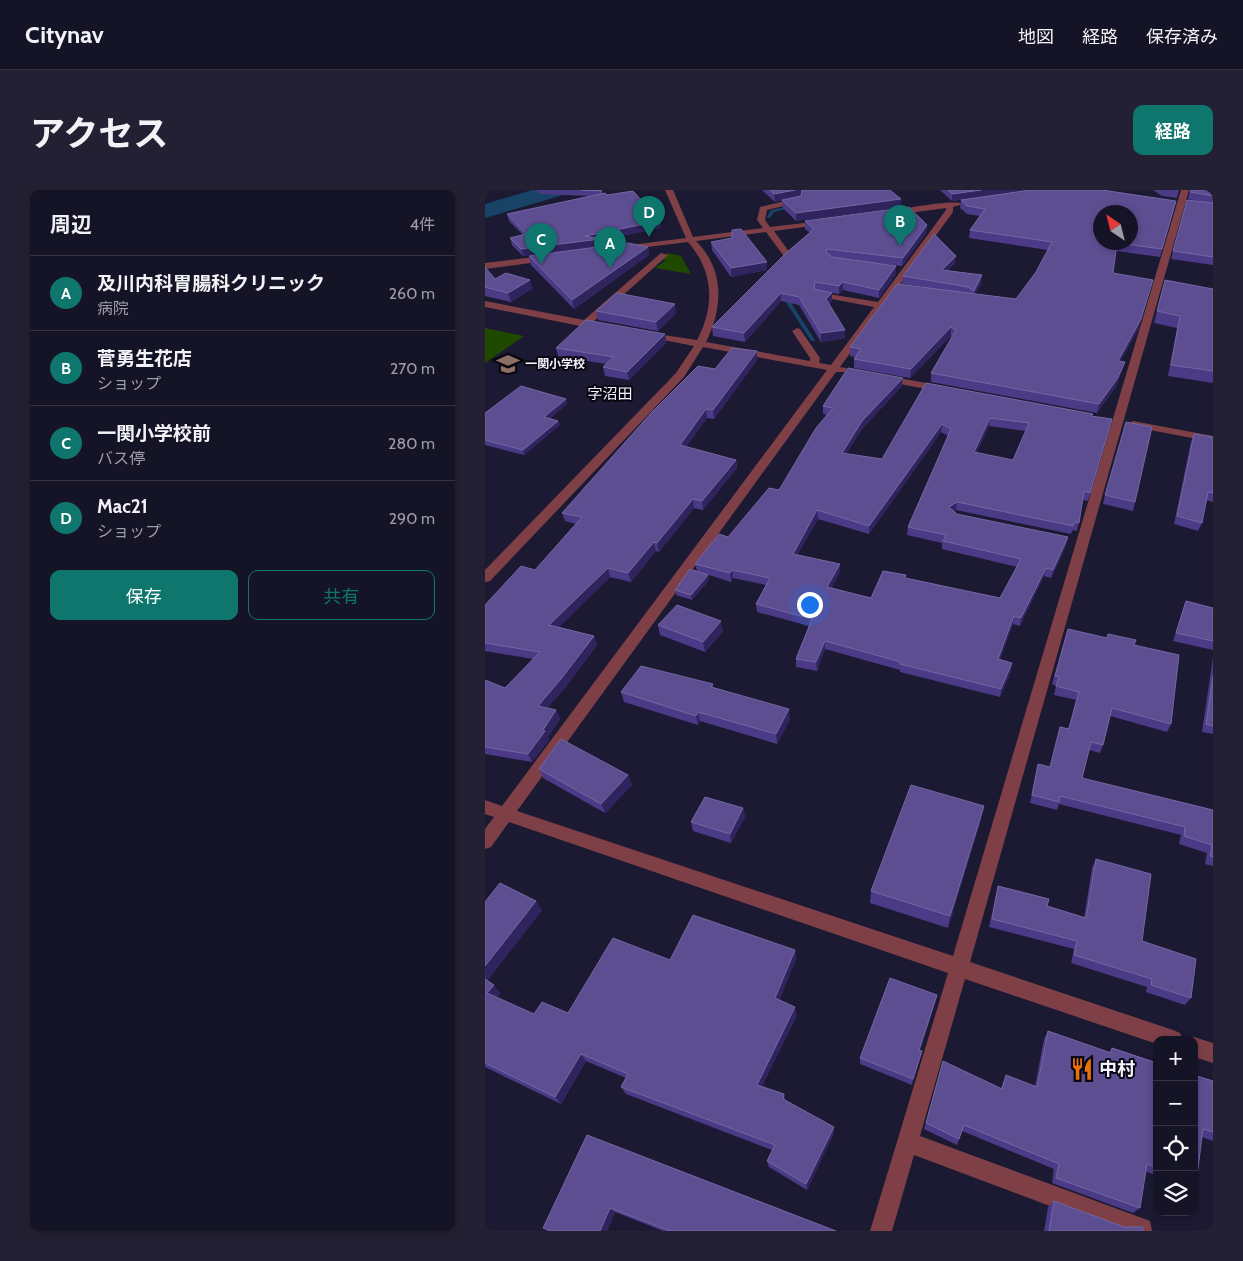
<!DOCTYPE html>
<html lang="ja">
<head>
<meta charset="utf-8">
<style>
	:root { --surface:#151326; --page:#222032; --text:#f1f3f6; --muted:#9d9ea7; --line:#343243; --accent:#0f766e }
	body { margin:0; font-family:Cabin,"Noto Sans JP",sans-serif; background:var(--page); color:var(--text) }
	.controls { position:absolute; right:15px; bottom:15px; display:grid; overflow:hidden; border-radius:10px; box-shadow:0 2px 8px #0003 }
	.controls button { width:45px; height:45px; display:grid; place-items:center; padding:0; border:0; border-bottom:1px solid var(--line); background:var(--surface); color:var(--text); font:25px sans-serif }
	.compass { position:absolute; left:608px; top:15px; width:45px; height:45px; border-radius:50%; background:var(--surface); box-shadow:0 2px 8px #0003; rotate:325deg }
	.you { position:absolute; left:324px; top:414px; width:18px; height:18px; margin:-12px; border:4px solid #fff; border-radius:50%; background:#1a73e8; box-shadow:0 0 0 8px #1a73e833 }
	.badge { display:grid; place-items:center; width:32px; height:32px; border-radius:50%; background:var(--accent); color:#fff; font-size:16px; font-weight:700 }
	.pin { position:absolute; translate:-50% -41px; filter:drop-shadow(0 1px 2px #0008) }
	.pin::after { content:''; position:absolute; top:26px; width:18px; height:15px; background:inherit; clip-path:polygon(0 0,100% 0,50% 100%) }
	.list { margin:0; padding:0; list-style:none }
	h2 { display:flex; justify-content:space-between; align-items:center; height:65px; margin:0; padding:0 20px; font-size:21px }
	h2 small { font-size:16px; font-weight:400; color:var(--muted) }
	.list li { display:grid; grid-template-columns:32px 1fr auto; gap:15px; align-items:center; box-sizing:border-box; height:75px; padding:0 20px; border-top:1px solid var(--line) }
	.list b { display:block; font-size:19px; white-space:nowrap }
	.list p { margin:0; font-size:16px; white-space:nowrap; color:var(--muted) }
	.list em { font-size:16px; font-style:normal; color:var(--muted) }
	.actions { display:flex; gap:10px; padding:15px 20px }
	.actions a { flex:1; padding:11px 0; border:1px solid var(--accent); border-radius:10px; text-align:center; font-size:18px; color:var(--accent) }
	.actions .main { background:var(--accent); color:#fff }
	.icon { flex:none; width:28px; height:28px; fill:none; stroke:currentColor; stroke-width:2; stroke-linecap:round; stroke-linejoin:round }
	.map { position:relative; flex:none; width:728px; height:1041px; overflow:hidden; border-radius:10px }
	header { display:flex; align-items:center; gap:30px; box-sizing:border-box; height:70px; padding:0 25px; background:var(--surface); border-bottom:1px solid var(--line) }
	header strong { font-size:24px }
	nav { display:flex; gap:28px; margin-inline-start:auto; font-size:18px }
	.intro { display:flex; align-items:center; justify-content:space-between; box-sizing:border-box; height:120px; padding:0 30px }
	h1 { margin:0; font-size:35px }
	.button { padding:12px 22px; border-radius:10px; background:var(--accent); color:#fff; font-size:18px; font-weight:700 }
	main { display:flex; gap:30px; padding:0 30px }
	aside { flex:1; background:var(--surface); border-radius:10px; box-shadow:0 2px 8px #0003 }
	.map>svg:first-child { display:block }
	.green { fill:#204900 }
	.lines { fill:none; stroke-linecap:round; stroke-linejoin:round }
	.stream { fill:#184367; fill-rule:evenodd }
	.river { fill:#184367; fill-rule:evenodd }
	.minor { fill:#7e4046; fill-rule:evenodd }
	.wall { fill:#4b3a85; fill-rule:evenodd }
	.shaded-wall { fill:#30245f }
	.building { fill:#5d4e92; stroke:#7467a3; fill-rule:evenodd }
	.labels { text-anchor:middle; stroke-width:4; stroke-linejoin:round; paint-order:stroke }
	.far-poi-label { font-size:12px; font-weight:bold; fill:#f3f2fd; stroke:#070611; text-anchor:start }
	.far-quarter-label { font-size:15px; fill:#f3f2fd; stroke:#070611 }
	.near-poi-label { font-size:18px; font-weight:bold; fill:#f3f2fd; stroke:#070611; text-anchor:start }
</style>
</head>
<body>
<header>
<strong>Citynav</strong>
<nav><a>地図</a><a>経路</a><a>保存済み</a></nav>
</header>
<div class="intro"><h1>アクセス</h1><a class="button">経路</a></div>
<main>
<aside>
<h2>周辺<small>4件</small></h2>
<ul class="list">
<li><span class="badge">A</span><div><b>及川内科胃腸科クリニック</b><p>病院</p></div><em>260 m</em></li>
<li><span class="badge">B</span><div><b>菅勇生花店</b><p>ショップ</p></div><em>270 m</em></li>
<li><span class="badge">C</span><div><b>一関小学校前</b><p>バス停</p></div><em>280 m</em></li>
<li><span class="badge">D</span><div><b>Mac21</b><p>ショップ</p></div><em>290 m</em></li>
</ul>
<div class="actions"><a class="main">保存</a><a>共有</a></div>
</aside>
<div class="map">
<svg width="728" height="1041" viewBox="0 0 728 1041">
	<rect width="100%" height="100%" fill="#1c1933"/>
	<path class="green" d="M183,63L196,66L206,84L170,78L181,70L177,69Z
		M0,138L39,146L0,173Z"/>
	<g class="lines">
		<path class="stream" d="M305,16L306,18L289,22L285,28L282,27L286,20Z
			M297,105H301L330,150V151H326L297,106Z"/>
		<path class="river" d="M47,0H81L78,5L0,28V14Z"/>
		<path class="minor" d="M180,0H188L208,47L278,38L272,30L275,17L313,8H316V12L282,20L280,30L285,37L344,30V34H341L289,41L305,63L301,65H298L281,42L211,51C240,80 238,118 221,152L325,171V168L307,141L312,138L315,139L335,168L334,173L346,175L389,117L331,106V102L393,112L461,20V18L408,25L404,23L405,21C418,19 470,9 478,14L468,17V22L355,177L361,178V182H351L32,621L468,766L696,0H704L485,772L688,840L695,843L698,850H672V854L480,789L435,946L657,1028L665,1031L667,1041H632L429,965L407,1041H385L463,783L24,632L6,657L0,659V639L9,627L0,624V610L17,616L342,180L218,157L199,187L5,391L0,392V380L191,183L209,156L158,146V142L212,150C230,116 229,82 203,52L138,60L134,58L138,56L201,48Z
			M176,63L183,65L108,132L119,134V138L100,137L0,117V111L99,130Z
			M65,65L69,68L68,70L0,79V73Z
			M397,185L458,196L463,199L458,202L393,190L392,188Z
			M648,231L728,246V252L644,236L643,234Z
			M709,847L728,853V873L709,867V850H702Z"/>
	</g>
	<path class="wall" d="M51,0H116L117,1V4L122,5L175,31L176,38L115,50L116,56L38,66L27,55L25,48L38,45L24,31L22,24L105,6L55,4Z
		M277,0H405L416,17L311,31L298,18L297,10H298L290,12Z
		M455,0H617L691,11L675,67L631,61L628,83L654,138L635,171L640,172L637,181L630,198L612,223L446,192V183L467,147L466,146L425,188L369,178V169L370,167L365,166V157L439,97L417,94L418,86L470,73L463,80L496,93L490,104L531,109L551,82L563,60L484,48L485,40L495,26L482,24L475,18L476,10L520,4L467,11Z
		M668,0H694L692,8L677,6Z
		M705,0H728V75L686,69L702,10L719,12L703,9Z
		M320,31L442,35L441,43L417,76L380,72L411,76V84L394,108L358,100L354,104L347,103V111L344,115L360,148L336,152L314,115L296,111L260,152L228,146L227,137L325,43L320,39Z
		M226,52L282,80L246,87L227,60Z
		M163,57L164,65L89,119L46,75L44,66Z
		M0,77L10,89L48,98L26,112L0,106Z
		M680,90L728,99V193L683,186L692,138L669,133Z
		M111,121L191,123L173,141L113,130Z
		M180,144L181,153L144,190L120,186L118,177L121,174L73,166L71,158Z
		M272,170L229,229L222,228L201,257L251,270L252,278L218,320L209,318L174,362L171,361L146,392L125,387L74,437L109,446L112,455L80,498L62,518L71,520L75,529L63,547L64,550L47,572L0,564V490L20,498L48,469L0,461V415L50,380L91,334L80,331L77,323L230,179Z
		M441,193L608,224L607,226L625,238L603,311L598,310L592,341L588,340L586,344L471,320L469,322L472,324L581,356L566,388L559,386L535,436L528,434L515,469L526,481L515,507L415,482V480L340,459L332,481L311,477V469L324,436L272,422L271,414L281,395L248,388L246,392L221,384L224,390L207,410L191,405L190,400L212,381L210,374L243,347L294,300L342,225L338,224V216L417,196L377,239L361,264L397,269ZM504,236L541,241L528,270L491,263ZM456,242L463,246L423,337L422,345L457,353V359L532,377L515,408L421,388L386,408L346,398L355,382L312,365L333,329L384,344Z
		M81,209L82,214L65,228L73,231L75,235L39,265L0,255V223Z
		M709,244L728,247V312L721,310L717,333L713,341L689,334L706,252Z
		M620,305L650,312L648,321L618,314Z
		M701,411L728,418V460L688,451L698,419Z
		M173,435L238,441L220,462L175,445Z
		M583,439L649,455L686,534L682,542L625,526L618,555L615,563L604,560L597,588L728,620V676L720,674L722,663L694,654L696,645L574,614L572,620L545,613L553,574L564,577L583,539L591,510L569,505L571,496L567,494Z
		M728,467V544L717,542Z
		M228,494V497L305,529L292,554L215,531L213,535L139,512L136,502Z
		M54,579L143,585L147,595L120,623L58,588Z
		M258,618L260,627L246,653L208,641L206,632Z
		M496,629L463,738L385,713L386,701Z
		M611,669L657,751L706,808L700,815L661,802L662,797L586,773L589,759L504,737L513,696L562,716L599,728L607,678Z
		M0,712L57,720L2,790L15,803L12,807L49,824L83,823L185,770L310,760L311,769L294,810L312,825L277,896L299,904L300,910L349,937V943L322,1000L284,977L282,971L287,960L141,904L136,897L141,888L101,871L76,914L0,877Z
		M450,813L435,860V868L427,895L375,874V868Z
		M563,841L624,862L627,858L672,873V986L660,981L655,1018L648,1023L567,993L569,979L477,941L472,955L439,939L458,871L516,898L521,885L550,896L559,849Z
		M709,885L728,891V951L717,947L711,994L709,995Z
		M102,945L351,1041H178L130,1022L122,1041H63L58,1038Z
		M569,1011L639,1037L658,1041H559L563,1017Z"/>
	<path class="shaded-wall" d="M310,0H317V7L290,12L289,4Z
		M496,0H548L467,11V4Z
		M416,9V17L311,31V23Z
		M175,31L176,38L115,50L116,56L38,66L36,59Z
		M442,35L441,43L417,76L418,68Z
		M163,57L164,65L89,119L87,110Z
		M471,66L470,73L457,87V80Z
		M282,72V80L246,87V78Z
		M411,76V84L394,108V100Z
		M497,85L496,93L488,109L489,101Z
		M45,90L48,98L26,112L23,103Z
		M358,92V100L354,104V96Z
		M665,99L654,138L631,180L633,171Z
		M296,103V111L260,152L259,143Z
		M347,103V111L341,118V109Z
		M190,114L191,123L173,141L171,132Z
		M466,137V146L425,188L426,179Z
		M360,140V148L336,152V143Z
		M180,144L181,153L144,190L142,182Z
		M272,161V170L229,229L228,220Z
		M640,172L637,181L630,198L612,223L614,214Z
		M418,188L417,196L377,239L357,271V263L377,231Z
		M81,209L82,214L61,232L59,227Z
		M221,219L222,228L196,264L195,255Z
		M505,228L504,236L488,270L489,262Z
		M73,231L75,235L39,265L38,260Z
		M457,234L456,242L384,344V336Z
		M251,270L252,278L218,320L217,311Z
		M208,309L209,318L174,362L172,353Z
		M472,312L471,320L463,325L464,317Z
		M332,320L333,329L308,372V364Z
		M583,347L581,356L566,388L568,380Z
		M169,352L171,361L146,392L143,383Z
		M355,374V382L343,406L342,397Z
		M123,378L125,387L67,444L64,435Z
		M561,378L559,386L535,436L536,428Z
		M247,380L248,388L246,392L245,383Z
		M223,385L224,390L207,410L206,405Z
		M529,426L528,434L512,477L513,469Z
		M236,431L238,441L220,462L218,452Z
		M109,446L112,455L80,498L57,524L53,516Z
		M340,451V459L332,481L331,472Z
		M527,473L526,481L515,507L516,499Z
		M304,519L305,529L292,554L291,544Z
		M71,520L75,529L63,547L64,550L47,572L43,564Z
		M213,522L215,531L213,535L211,526Z
		M143,585L147,595L120,623L116,614Z
		M499,616L496,629L463,738L465,726Z
		M258,618L260,627L246,653L245,644Z
		M51,711L57,720L1,793L0,776Z
		M310,760L311,769L292,817L290,808Z
		M9,795L15,803L9,811L2,803Z
		M452,805L450,813L433,866L434,860Z
		M310,817L312,825L274,902L272,895Z
		M437,861L435,868L427,895L428,889Z
		M96,864L101,871L76,914L70,907Z
		M349,937V943L322,1000L321,994Z
		M125,1018L130,1022L122,1041H115Z"/>
	<path class="building" d="M96,0H116L117,1Z
		M285,0H310L289,4Z
		M317,0H405L416,9L311,23L297,10L316,6Z
		M463,0H496L467,4Z
		M546,0H617L691,11L677,59L632,53L628,83L668,90L656,129L633,171L640,172L632,189L614,214L446,183L471,140L466,137L426,179L369,169L376,159L365,157L412,94L531,109L551,82L567,52L485,40L500,19L482,16L476,10ZM616,22H646V52H616Z
		M706,0H728V6L705,2Z
		M148,1L175,31L100,46L115,49L36,59L25,48L41,44L22,24L120,3L122,5Z
		M702,10L728,13V67L688,61Z
		M424,17L442,35L418,68L342,59L341,62L347,67L411,76L394,100L358,92L354,96L330,92L329,99L347,103L341,109L360,140L336,143L314,107L296,103L259,143L227,137L300,64L329,39L320,31Z
		M256,39L282,72L246,78L226,52L247,48V40Z
		M449,44L471,66L457,80L497,85L489,101L483,97L418,86Z
		M143,53L163,57L87,110L44,66Z
		M0,77L10,89L21,83L45,90L23,103L0,97V95H1L0,94Z
		M680,90L728,99V181L686,175L695,126L672,121Z
		M132,103L190,114L171,132L111,121Z
		M101,130L180,144L142,182L118,177L129,167L71,158Z
		M247,158L272,161L228,220L221,219L195,255L251,270L217,311L208,309L172,353L169,352L143,383L123,378L64,435L109,446L76,489L53,516L71,520L58,540L60,541L43,564L0,557V490L20,498L55,462L0,453V415L36,376L50,380L97,327L77,323L167,222L213,176L230,179Z
		M363,178L418,188L377,231L357,263L397,269L441,193L608,224L606,226L627,229L605,303L599,301L594,333L590,332L588,336L472,312L464,317L472,324L583,347L568,380L561,378L536,428L529,426L513,469L527,473L516,499L415,474L416,472L340,451L331,472L311,469L327,429L271,414L285,388L247,380L245,383L210,374L234,344L243,347L284,298L294,300L331,238L348,218L338,216ZM505,228L544,233L528,270L489,262ZM457,234L466,239L423,337L461,345L458,351L536,369L515,408L420,388L421,385L398,381L386,408L342,397L355,374L308,364L332,320L384,336Z
		M36,196L81,209L59,227L73,231L38,260L0,250V223Z
		M641,232L667,237L650,312L620,305Z
		M709,244L728,247V303L723,302L717,333L692,326Z
		M205,379L223,385L206,405L190,400Z
		M701,411L728,418V451L691,443Z
		M192,415L236,431L218,452L173,435Z
		M583,439L622,448L623,444L651,450L649,455L694,465L686,534L627,518L618,555L606,552L597,588L728,620V667L725,666L727,655L699,646L700,637L575,606L574,612L547,605L553,574L565,577L575,537L584,539L594,502L571,496L574,487L570,486Z
		M156,476L228,494L226,497L304,519L291,544L213,522L211,526L136,502Z
		M728,486V536L721,534Z
		M76,549L143,585L116,614L54,579Z
		M426,595L499,616L465,726L386,701Z
		M220,607L258,618L245,644L206,632Z
		M611,669L666,684L657,751L711,769L706,808L666,795L667,789L589,765L592,751L507,729L513,696L564,709L562,716L601,728Z
		M15,693L51,711L0,776V712Z
		M208,725L310,760L290,808L310,817L272,895L299,904L298,909L349,937L321,994L282,971L290,955L136,897L143,884L96,864L70,907L0,873V789L9,795L2,803L49,824L57,812L83,823L128,748L185,770Z
		M405,788L452,805L434,860L437,861L428,889L375,868Z
		M563,841L626,863L627,858L672,873V978L662,974L655,1018L571,988L574,974L479,935L474,949L441,933L458,871L517,899L521,885L552,897Z
		M709,885L728,891V942L718,939L711,994L709,993Z
		M102,945L351,1041H185L125,1018L115,1041H66L58,1038Z
		M569,1011L639,1037H658V1041H564Z"/>
	<defs>
		<symbol id="school-bare" viewBox="-9 -9 18 18"><path d="M0-5L7-2L0 1L-7-2ZM-4 1L0 2.5L4 1V4Q0 6-4 4Z" fill="#8d6e63" stroke="#070611" stroke-width="2.5" paint-order="stroke"/></symbol>
		<symbol id="restaurant-bare" viewBox="-9 -9 18 18"><path d="M-5-6h1v4h1v-4h1v4h1v-4h1v5L-1.5 .5V6h-2V.5L-5-1ZM5-6V6H3V1.5H1.5Q1.5-4 5-6Z" fill="#e8710a" stroke="#070611" stroke-width="2.5" paint-order="stroke"/></symbol>
	</defs>
	<g fill-rule="evenodd">
		<use href="#school-bare" x="7" y="158" width="32" height="32"/>
		<use href="#restaurant-bare" x="581" y="863" width="32" height="32"/>
	</g>
	<g class="labels">
		<g class="far-poi-label">
			<text x="40" y="178">一関小学校</text>
		</g>
		<g class="far-quarter-label">
			<text x="125" y="209">字沼田</text>
		</g>
		<g class="near-poi-label">
			<text x="614" y="885">中村</text>
		</g>
	</g>
</svg>
<div class="controls">
<button>+</button>
<button>−</button>
<button><svg class="icon" aria-label="locate" viewBox="0 0 24 24"><circle cx="12" cy="12" r="6"/><path d="M12 2v4M12 18v4M2 12h4M18 12h4"/></svg></button>
<button><svg class="icon" aria-label="layers" viewBox="0 0 24 24"><path d="M12 4l9 5-9 5-9-5zM3 14l9 5 9-5"/></svg></button>
</div>
<svg class="compass" viewBox="-18 -18 36 36"><path d="M0-13l5 13h-10z" fill="#e53935"/><path d="M0 13l5-13h-10z" fill="#9d9ea7"/></svg>
<div class="you"></div>
<div class="pin badge" style="left:125px;top:78px">A</div>
<div class="pin badge" style="left:415px;top:56px">B</div>
<div class="pin badge" style="left:56px;top:74px">C</div>
<div class="pin badge" style="left:164px;top:47px">D</div>
</div>
</main>
</body>
</html>
